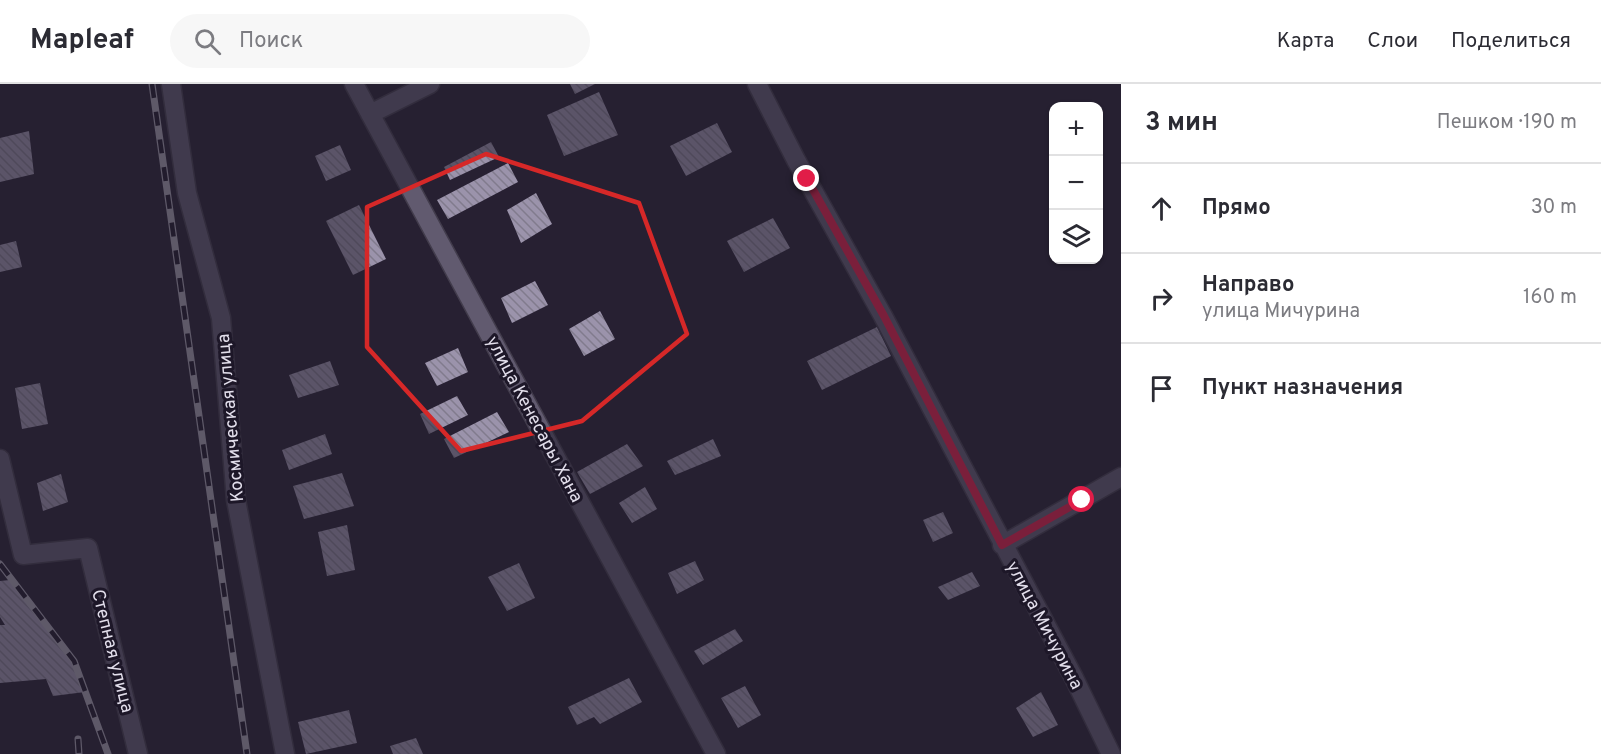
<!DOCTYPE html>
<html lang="ru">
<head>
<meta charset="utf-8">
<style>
	:root { --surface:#fff; --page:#f7f7f7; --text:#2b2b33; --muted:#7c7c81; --line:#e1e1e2 }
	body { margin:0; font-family:Overpass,sans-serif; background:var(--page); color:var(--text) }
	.controls { position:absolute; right:18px; top:18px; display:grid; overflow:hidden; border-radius:12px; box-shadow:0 2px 4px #0004 }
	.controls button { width:54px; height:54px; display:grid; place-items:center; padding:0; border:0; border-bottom:2px solid var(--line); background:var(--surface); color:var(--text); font:30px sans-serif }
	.stop { position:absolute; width:18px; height:18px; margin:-14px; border:4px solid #e11d48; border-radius:50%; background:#fff }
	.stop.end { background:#e11d48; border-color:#fff; box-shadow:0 2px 6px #0008 }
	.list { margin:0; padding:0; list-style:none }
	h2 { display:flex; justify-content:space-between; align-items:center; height:78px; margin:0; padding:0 24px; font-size:26px }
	h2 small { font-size:20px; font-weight:400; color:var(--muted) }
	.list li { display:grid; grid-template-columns:39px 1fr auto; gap:18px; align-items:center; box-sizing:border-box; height:90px; padding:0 24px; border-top:2px solid var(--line) }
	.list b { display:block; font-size:22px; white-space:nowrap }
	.list p { margin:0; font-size:20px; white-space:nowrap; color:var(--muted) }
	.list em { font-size:20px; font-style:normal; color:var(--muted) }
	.icon { flex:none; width:33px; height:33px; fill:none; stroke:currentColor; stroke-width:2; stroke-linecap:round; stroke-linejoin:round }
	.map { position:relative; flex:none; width:1121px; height:670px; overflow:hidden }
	header { display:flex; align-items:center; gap:36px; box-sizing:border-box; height:84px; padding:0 30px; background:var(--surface); border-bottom:2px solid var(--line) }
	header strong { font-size:28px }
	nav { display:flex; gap:33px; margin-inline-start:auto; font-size:21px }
	.search { width:420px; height:54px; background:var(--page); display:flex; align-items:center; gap:15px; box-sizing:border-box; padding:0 21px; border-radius:33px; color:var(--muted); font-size:22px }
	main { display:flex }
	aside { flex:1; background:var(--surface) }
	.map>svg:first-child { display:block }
	.building { fill:url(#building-back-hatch) }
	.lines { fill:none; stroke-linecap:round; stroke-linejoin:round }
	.minor-casing { stroke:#423c4c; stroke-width:21 }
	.minor { stroke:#615a6f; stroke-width:18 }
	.rail-casing { stroke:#a29dac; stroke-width:7 }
	.rail { stroke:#1d1728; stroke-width:4.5; stroke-dasharray:14; stroke-linecap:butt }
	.route { stroke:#e11d48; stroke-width:8 }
	.marked { fill:none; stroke:#d62828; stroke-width:4.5; stroke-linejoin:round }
	.labels { text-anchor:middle; stroke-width:6; stroke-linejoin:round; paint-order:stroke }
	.street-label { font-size:18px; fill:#e2deeb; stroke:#1d1728 }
</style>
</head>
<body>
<header>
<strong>Mapleaf</strong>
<div class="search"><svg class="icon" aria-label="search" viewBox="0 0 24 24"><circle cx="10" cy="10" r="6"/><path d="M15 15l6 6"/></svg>Поиск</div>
<nav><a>Карта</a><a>Слои</a><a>Поделиться</a></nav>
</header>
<main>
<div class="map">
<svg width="1121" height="670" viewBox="0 0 1121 670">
	<defs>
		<pattern id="building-back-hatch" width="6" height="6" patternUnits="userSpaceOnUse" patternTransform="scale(1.5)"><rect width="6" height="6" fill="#9b93ab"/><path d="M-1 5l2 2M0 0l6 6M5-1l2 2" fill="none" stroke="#817b8d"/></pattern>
	</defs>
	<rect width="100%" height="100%" fill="#272032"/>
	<path class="building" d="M570,0H595L575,10Z
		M599,8L618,51L564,72L547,31Z
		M717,39L732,68L686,92L670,62Z
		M29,47L34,90L0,98V54Z
		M491,58L499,73L450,96L444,83Z
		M340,61L351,86L326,97L315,72Z
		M508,79L518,98L448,135L437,116Z
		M536,109L552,140L521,159L507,126Z
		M359,121L386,175L353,191L326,137Z
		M773,134L790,164L744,188L727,157Z
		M16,157L22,183L0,188V161Z
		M535,197L548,221L512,239L501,214Z
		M600,227L615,255L584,272L569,245Z
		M877,243L891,272L822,306L807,277Z
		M458,264L468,288L437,302L425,279Z
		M330,277L339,301L298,314L289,291Z
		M40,299L48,340L22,345L15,304Z
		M457,312L468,331L429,350L420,330Z
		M497,328L509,348L454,374L444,355Z
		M325,350L332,370L289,386L282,366Z
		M713,355L721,372L675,391L667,377Z
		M627,360L643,382L590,410L577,388Z
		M342,389L354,422L304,435L293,402Z
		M61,390L68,418L43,427L37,399Z
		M645,403L657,425L632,439L619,419Z
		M943,428L953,449L933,458L923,436Z
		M347,441L355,486L327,492L318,448Z
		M695,477L704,496L677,510L668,489Z
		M519,479L535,514L507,527L488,493Z
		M972,488L980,502L948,516L938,503Z
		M10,496L74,577L85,608L53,612L46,595L0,599V541H5L0,533V497Z
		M735,545L743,557L703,581L694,567Z
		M629,594L642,618L600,640L594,633L577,641L568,623Z
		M745,602L761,631L738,644L721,614Z
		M1041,608L1058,641L1033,653L1016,624Z
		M349,626L357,659L306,670L298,638Z
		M416,654L423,670H393L390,662Z"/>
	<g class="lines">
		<defs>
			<path id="minor" d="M171,0L187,109L221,234L236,416L285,670
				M354,0L716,670
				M757,0L796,76L883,232L1074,594L1111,670
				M370,30L430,0
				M0,375L23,471L88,464L138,670
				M1002,461L1121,393"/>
		</defs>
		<use href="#minor" class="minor-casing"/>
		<use href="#minor" class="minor"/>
		<defs>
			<path id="rail" d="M152,0L247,670
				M0,480L74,577L108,670
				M78,655L79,670"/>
		</defs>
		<use href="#rail" class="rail-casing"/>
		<use href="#rail" class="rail"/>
	</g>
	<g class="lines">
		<path class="route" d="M807,95L884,232L1002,461L1082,416"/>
	</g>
	<path d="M0 0H1121V670H0ZM486,70L639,119L687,250L582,337L461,367L367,263V123Z" fill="#272032" fill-opacity=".55" fill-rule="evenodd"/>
	<path class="marked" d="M486,70L639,119L687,250L582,337L461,367L367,263V123Z"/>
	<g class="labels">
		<g class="street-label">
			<text transform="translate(230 334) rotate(-95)" y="6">Космическая улица</text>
			<text transform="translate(535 335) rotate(62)" y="6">улица Кенесары Хана</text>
			<text transform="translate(1045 541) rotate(62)" y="6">улица Мичурина</text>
			<text transform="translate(113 567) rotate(76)" y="6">Степная улица</text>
		</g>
	</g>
</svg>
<div class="controls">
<button>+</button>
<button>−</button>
<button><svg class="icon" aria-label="layers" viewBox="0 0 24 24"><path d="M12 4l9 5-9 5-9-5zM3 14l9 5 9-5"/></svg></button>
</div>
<div class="stop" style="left:1082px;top:416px"></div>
<div class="stop end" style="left:807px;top:95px"></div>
</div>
<aside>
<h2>3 мин<small>Пешком · 190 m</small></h2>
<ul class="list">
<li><svg class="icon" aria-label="ahead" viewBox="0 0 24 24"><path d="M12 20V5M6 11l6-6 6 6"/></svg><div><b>Прямо</b></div><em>30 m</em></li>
<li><svg class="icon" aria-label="right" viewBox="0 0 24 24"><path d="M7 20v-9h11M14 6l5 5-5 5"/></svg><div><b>Направо</b><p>улица Мичурина</p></div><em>160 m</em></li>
<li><svg class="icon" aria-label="arrive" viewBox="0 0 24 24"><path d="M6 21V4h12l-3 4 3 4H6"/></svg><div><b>Пункт назначения</b></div></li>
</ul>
</aside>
</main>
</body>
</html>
